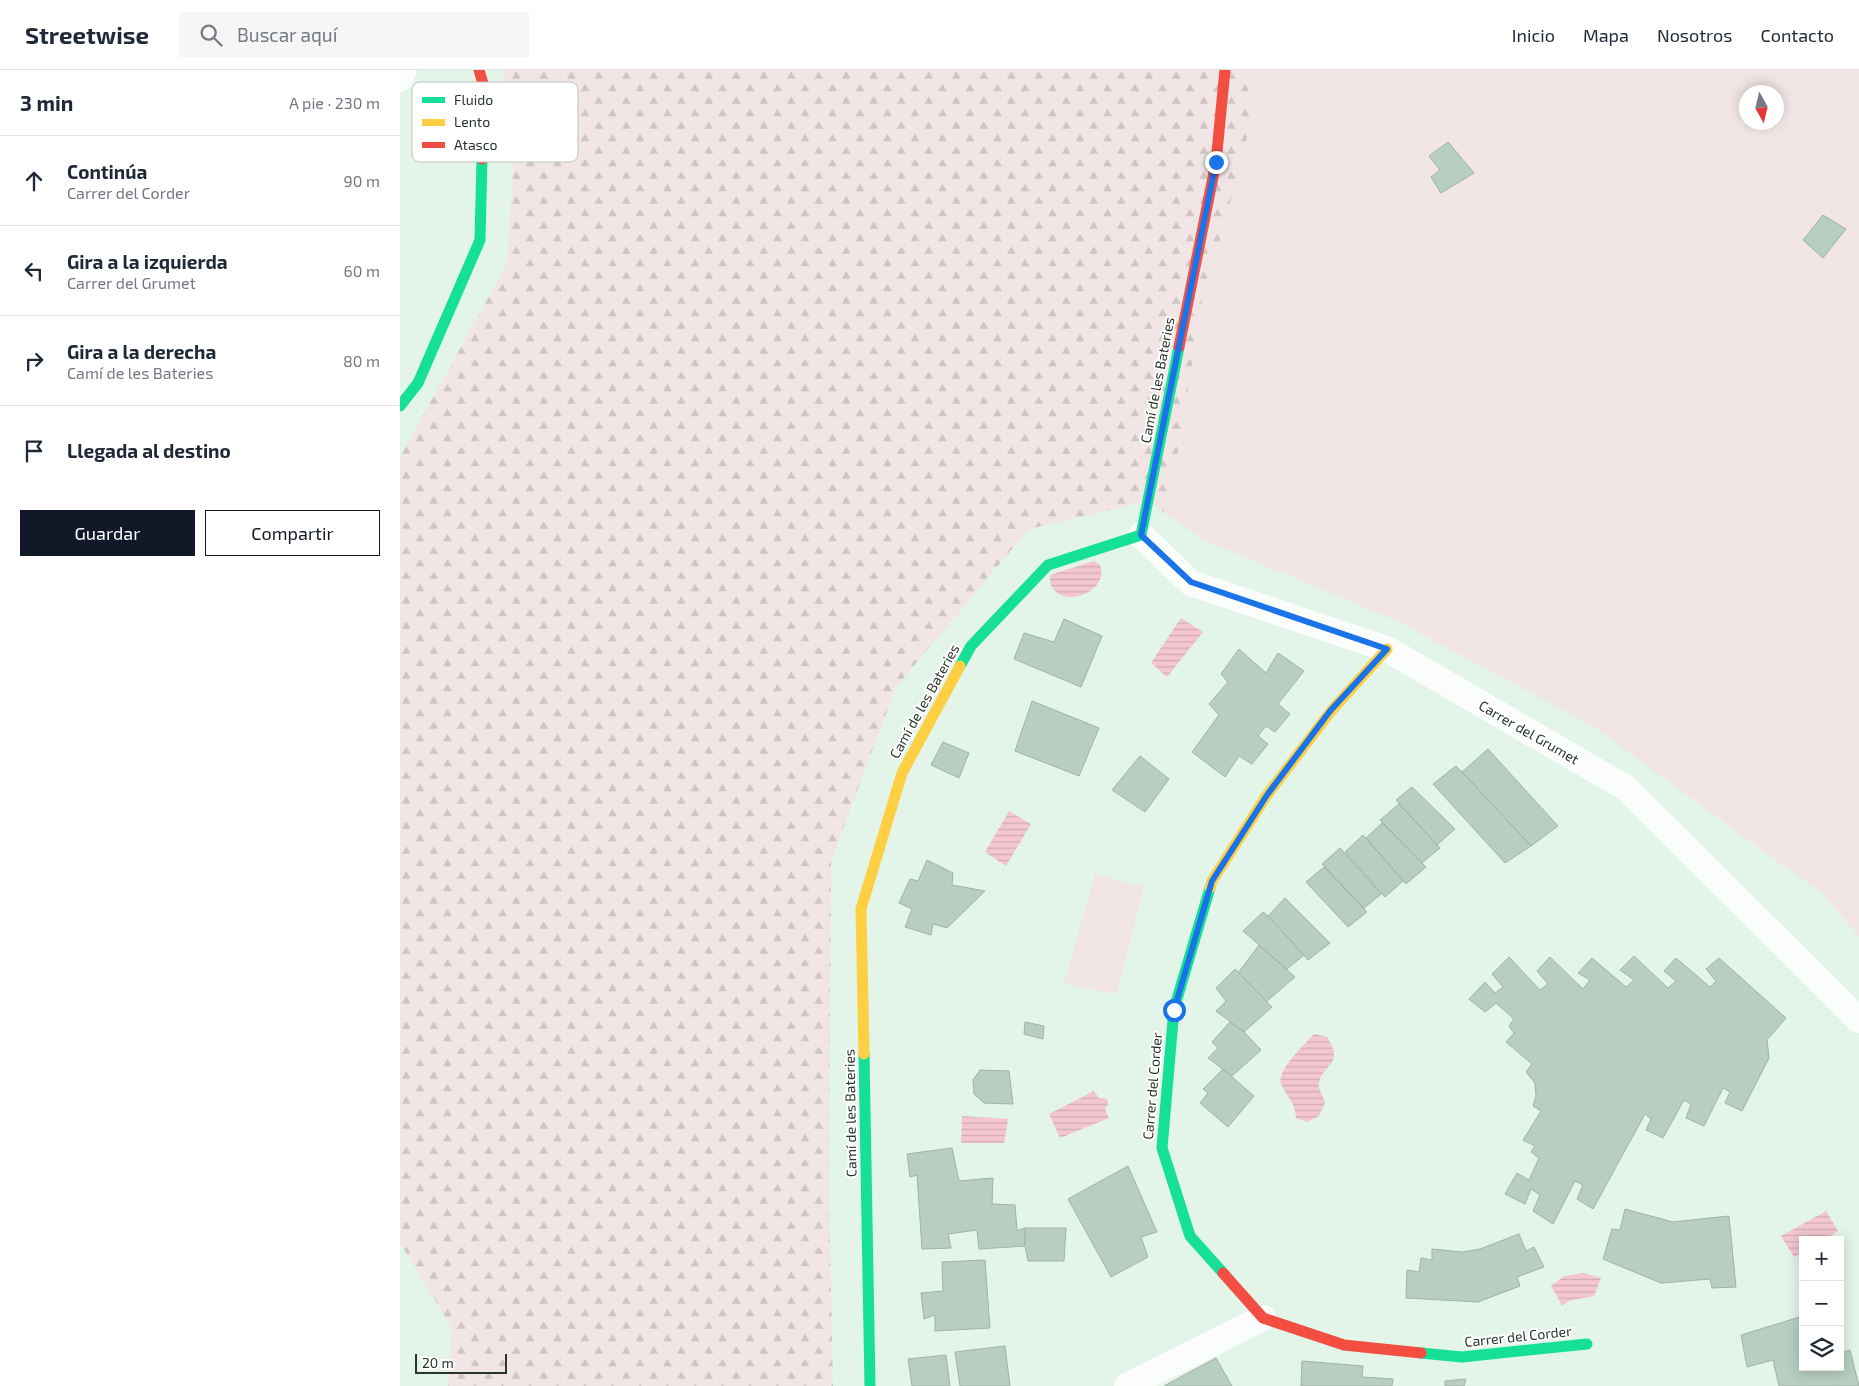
<!DOCTYPE html>
<html lang="es">
<meta charset="utf-8">
<style>
:root{--surface:#fff;--page:#f6f6f7;--text:#1f2937;--muted:#747a83;--line:#e0e1e3;--accent:#111827}
body{margin:0;font-family:"Exo 2",sans-serif;background:var(--page);color:var(--text)}
.controls{position:absolute;right:15px;bottom:15px;display:grid;overflow:hidden;border-radius:0px;box-shadow:0 2px 12px #0003}
.controls button{width:45px;height:45px;display:grid;place-items:center;padding:0;border:0;border-bottom:1px solid var(--line);background:var(--surface);color:var(--text);font:25px sans-serif}
.compass{position:absolute;left:1339px;top:15px;width:45px;height:45px;border-radius:50%;background:var(--surface);box-shadow:0 2px 12px #0003;rotate:172deg}
.scale{position:absolute;left:15px;bottom:12px;width:92px;box-sizing:border-box;padding-left:5px;border:2px solid #28352d;border-top:0;font-size:14px;line-height:18px;white-space:nowrap;color:#28352d;-webkit-text-stroke:4px #fff;paint-order:stroke}
.stop{position:absolute;width:15px;height:15px;margin:-11px;border:4px solid #1a73e8;border-radius:50%;background:#fff}
.stop.end{background:#1a73e8;border-color:#fff;box-shadow:0 1px 5px #0008}
.list{margin:0;padding:0;list-style:none}
h2{display:flex;justify-content:space-between;align-items:center;height:65px;margin:0;padding:0 20px;font-size:21px}
h2 small{font-size:16px;font-weight:400;color:var(--muted)}
.list li{display:grid;grid-template-columns:32px 1fr auto;gap:15px;align-items:center;box-sizing:border-box;height:90px;padding:0 20px;border-top:1px solid var(--line)}
.list b{display:block;font-size:19px;white-space:nowrap}
.list p{margin:0;font-size:16px;white-space:nowrap;color:var(--muted)}
.list em{font-size:16px;font-style:normal;color:var(--muted)}
.actions{display:flex;gap:10px;padding:15px 20px}
.actions a{flex:1;padding:11px 0;border:1px solid var(--accent);border-radius:0px;text-align:center;font-size:18px;color:var(--accent)}
.actions .main{background:var(--accent);color:#fff}
.icon{flex:none;width:28px;height:28px;fill:none;stroke:currentColor;stroke-width:2;stroke-linecap:round;stroke-linejoin:round}
.map{position:relative;flex:none;width:1459px;height:1316px;overflow:hidden}
header{display:flex;align-items:center;gap:30px;box-sizing:border-box;height:70px;padding:0 25px;background:var(--surface);border-bottom:1px solid var(--line)}
header strong{font-size:24px}
nav{display:flex;gap:28px;margin-inline-start:auto;font-size:18px}
.search{width:350px;height:45px;background:var(--page);display:flex;align-items:center;gap:12px;box-sizing:border-box;padding:0 18px;border-radius:0px;color:var(--muted);font-size:19px}
main{display:flex}
aside{flex:1;background:var(--surface)}
.map>svg:first-child{display:block}
.green{fill:#f1e5e5;fill-rule:evenodd}
.forest{fill:url(#forest-firs)}
.water{fill:url(#water-rules)}
.building{fill:#b6cfc0;stroke:#a3b1a8}
.lines{fill:none;stroke-linecap:round;stroke-linejoin:round}
.street{stroke:#fbfdfc;stroke-width:26}
.fast{stroke:#16e098;stroke-width:11}
.slow{stroke:#ffcf43;stroke-width:11}
.jam{stroke:#f24e42;stroke-width:11}
.route{stroke:#1a73e8;stroke-width:6}
.labels{text-anchor:middle;dominant-baseline:central;stroke-width:4;stroke-linejoin:round;paint-order:stroke}
.street-label{font-size:14px;fill:#28352d;stroke:#fff}
.key{fill:#fff;stroke:#bec2c0;stroke-width:1}
.key-label{font-size:14px;fill:#28352d}
</style>
<header>
<strong>Streetwise</strong>
<div class="search"><svg class="icon" aria-label="search" viewBox="0 0 24 24"><circle cx="10" cy="10" r="6"/><path d="M15 15l6 6"/></svg>Buscar aquí</div>
<nav><a>Inicio</a><a>Mapa</a><a>Nosotros</a><a>Contacto</a></nav>
</header>
<main>
<aside>
<h2>3 min<small>A pie · 230 m</small></h2>
<ul class="list">
<li><svg class="icon" aria-label="ahead" viewBox="0 0 24 24"><path d="M12 20V5M6 11l6-6 6 6"/></svg><div><b>Continúa</b><p>Carrer del Corder</p></div><em>90 m</em></li>
<li><svg class="icon" aria-label="left" viewBox="0 0 24 24"><path d="M17 20v-9H6M10 6l-5 5 5 5"/></svg><div><b>Gira a la izquierda</b><p>Carrer del Grumet</p></div><em>60 m</em></li>
<li><svg class="icon" aria-label="right" viewBox="0 0 24 24"><path d="M7 20v-9h11M14 6l5 5-5 5"/></svg><div><b>Gira a la derecha</b><p>Camí de les Bateries</p></div><em>80 m</em></li>
<li><svg class="icon" aria-label="arrive" viewBox="0 0 24 24"><path d="M6 21V4h12l-3 4 3 4H6"/></svg><div><b>Llegada al destino</b></div></li>
</ul>
<div class="actions"><a class="main">Guardar</a><a>Compartir</a></div>
</aside>
<div class="map">
<svg width="1459" height="1316" viewBox="0 0 1459 1316">
<defs>
<pattern id="forest-firs" width="22" height="20" patternUnits="userSpaceOnUse" patternTransform="scale(1.25)"><rect width="22" height="20" fill="#f1e5e5"/><path d="M5 1l3.5 6h-7zM16 11l3.5 6h-7z" fill="#cfc5c5"/></pattern>
<pattern id="water-rules" width="6" height="5" patternUnits="userSpaceOnUse" patternTransform="scale(1.25)"><rect width="6" height="5" fill="#f4c6cf"/><path d="M0 2.5h6" fill="none" stroke="#d1abb2"/></pattern>
</defs>
<rect width="100%" height="100%" fill="#e3f4e9"/>
<g class="green">
<path d="M848,0H1459V867L1425,826L1191,655L997,551L804,470L765,443L777,388L805,213L822,163L850,57ZM1346,22H1376V52H1346Z"/>
<polygon points="695,804 744,817 717,924 664,914"/>
</g>
<polygon class="forest" points="103,0 848,0 850,57 822,163 805,213 777,388 765,443 748,431 629,459 496,617 431,791 429,1121 433,1316 48,1316 52,1258 0,1173 0,387 107,194 115,72"/>
<g class="water">
<path d="M694,491L700,495C701,498 702,504 701,507C696,525 663,536 652,517C650,515 650,509 650,505Z"/>
<polygon points="781,548 803,562 767,607 751,593"/>
<polygon points="609,741 631,754 606,796 585,782"/>
<path d="M914,964L927,967C947,997 918,994 919,1018C920,1022 924,1028 925,1033L919,1046L907,1052L896,1048C895,1033 889,1029 882,1016C874,1001 904,976 914,964Z"/>
<polygon points="694,1021 699,1028 707,1029 708,1034 705,1039 709,1048 660,1068 649,1044"/>
<polygon points="562,1046 608,1049 604,1073 561,1073"/>
<polygon points="1426,1141 1438,1161 1424,1170 1403,1170 1403,1182 1394,1187 1381,1166"/>
<polygon points="1184,1203 1201,1208 1194,1226 1172,1230 1162,1235 1151,1216 1164,1206"/>
</g>
<g class="building">
<polygon points="1048,72 1074,103 1041,123 1031,107 1040,100 1029,86"/>
<polygon points="1423,145 1446,159 1423,188 1403,170"/>
<polygon points="664,549 702,566 681,617 614,589 624,563 654,572"/>
<polygon points="839,579 866,603 878,583 904,601 878,634 890,644 875,662 866,656 858,666 868,674 852,694 839,686 825,707 792,682 819,645 809,634 828,612 821,604"/>
<polygon points="632,631 699,658 679,706 615,681"/>
<polygon points="543,672 569,683 559,708 531,695"/>
<polygon points="1088,679 1158,756 1131,776 1062,702"/>
<polygon points="740,686 769,709 745,742 712,720"/>
<polygon points="1056,696 1062,702 1131,776 1105,793 1033,714"/>
<polygon points="1012,717 1055,759 1037,775 996,730"/>
<polygon points="999,734 1040,778 1022,793 980,750"/>
<polygon points="982,753 1026,797 1006,814 966,768"/>
<polygon points="963,765 1003,811 985,827 945,782"/>
<polygon points="940,778 981,824 964,838 922,794"/>
<polygon points="527,790 553,803 552,815 585,821 547,858 533,854 531,865 505,857 512,839 499,833 510,809 518,811"/>
<polygon points="924,797 967,842 948,857 906,812"/>
<polygon points="885,828 930,873 908,890 868,846"/>
<polygon points="863,842 868,846 904,885 887,899 843,861"/>
<polygon points="859,875 895,907 866,932 838,903"/>
<polygon points="1234,886 1268,918 1276,911 1264,901 1276,888 1310,917 1316,911 1306,899 1319,888 1386,948 1367,970 1369,988 1342,1041 1325,1033 1330,1022 1323,1018 1304,1056 1286,1048 1291,1034 1284,1030 1263,1068 1246,1060 1251,1049 1245,1044 1193,1139 1177,1129 1183,1115 1175,1111 1153,1154 1133,1141 1140,1125 1131,1119 1125,1134 1105,1124 1117,1103 1129,1110 1139,1088 1131,1082 1135,1076 1123,1070 1141,1041 1133,1036 1136,1026 1135,1013 1126,1002 1132,994 1106,972 1114,963 1109,956 1114,949 1096,933 1085,942 1069,929 1085,912 1095,923 1103,917 1092,904 1109,887 1140,920 1148,914 1137,901 1150,887 1183,919 1190,910 1178,903 1192,888 1226,917 1234,910 1220,900"/>
<polygon points="835,899 872,937 844,962 816,941 826,931 816,918"/>
<polygon points="625,952 644,956 643,969 624,964"/>
<polygon points="830,952 844,962 861,980 832,1006 808,988 818,978 812,972"/>
<polygon points="823,999 854,1026 828,1057 800,1033 808,1023 803,1019"/>
<polygon points="580,1000 609,1001 613,1034 584,1033 574,1024 573,1010"/>
<polygon points="552,1078 559,1111 593,1108 592,1134 615,1135 617,1161 625,1158 625,1176 579,1179 577,1160 548,1164 551,1178 522,1179 517,1105 510,1107 507,1084"/>
<polygon points="728,1096 757,1162 741,1167 748,1187 711,1207 668,1129"/>
<polygon points="1225,1139 1273,1152 1329,1146 1336,1217 1312,1218 1310,1209 1261,1213 1203,1189 1212,1159 1220,1160"/>
<polygon points="625,1158 666,1158 664,1191 628,1191 625,1176"/>
<polygon points="1119,1164 1126,1181 1134,1177 1144,1197 1117,1207 1120,1216 1078,1232 1006,1228 1007,1200 1019,1202 1021,1188 1032,1190 1032,1179 1063,1182 1080,1179"/>
<polygon points="585,1190 590,1258 535,1261 535,1245 524,1249 521,1223 543,1221 542,1192"/>
<polygon points="1403,1246 1403,1297 1440,1297 1440,1283 1450,1280 1459,1316 1379,1316 1373,1290 1347,1297 1341,1265"/>
<polygon points="605,1276 610,1316 560,1316 555,1282"/>
<polygon points="546,1285 550,1316 512,1316 508,1289"/>
<polygon points="816,1288 832,1316 764,1316"/>
<polygon points="902,1291 963,1296 962,1307 993,1309 992,1316 901,1316"/>
<polygon points="1066,1309 1064,1316 1045,1316 1045,1311"/>
</g>
<g class="lines">
<g class="street">
<polyline points="0,9 4,0"/>
<polyline points="741,465 791,513 987,579 1226,718 1459,950"/>
<polyline points="727,1316 863,1248"/>
</g>
<g class="fast">
<polyline points="0,336 18,313 80,170 82,89"/>
<polyline points="560,596 571,576 648,495 741,465 779,277"/>
<polyline points="810,818 774,939 762,1078 790,1166 823,1203"/>
<polyline points="464,984 470,1316"/>
<polyline points="1021,1283 1062,1287 1187,1274"/>
</g>
<g class="slow">
<polyline points="810,818 812,811 867,725 931,641 987,579"/>
<polyline points="464,984 461,839 502,703 560,596"/>
</g>
<g class="jam">
<polyline points="79,0 84,17 82,89"/>
<polyline points="779,277 816,92 825,0"/>
<polyline points="823,1203 863,1248 944,1275 1021,1283"/>
</g>
</g>
<g class="lines">
<polyline class="route" points="774,940 812,811 867,725 930,641 987,579 791,512 741,465 816,92"/>
</g>
<g class="labels">
<g class="street-label">
<text transform="translate(757 310) rotate(-79)">Camí de les Bateries</text>
<text transform="translate(524 631) rotate(-61)">Camí de les Bateries</text>
<text transform="translate(1129 662) rotate(30)">Carrer del Grumet</text>
<text transform="translate(752 1016) rotate(-85)">Carrer del Corder</text>
<text transform="translate(450 1043) rotate(-91)">Camí de les Bateries</text>
<text transform="translate(1118 1266) rotate(-6)">Carrer del Corder</text>
</g>
</g>
<rect x="12" y="12" width="166" height="80" rx="8" class="key"/>
<rect x="22" y="27" width="23" height="6" fill="#16e098"/>
<rect x="22" y="49" width="23" height="7" fill="#ffcf43"/>
<rect x="22" y="72" width="23" height="6" fill="#f24e42"/>
<g class="key-label">
<text x="54" y="35">Fluido</text>
<text x="54" y="57">Lento</text>
<text x="54" y="80">Atasco</text>
</g>
</svg>
<div class="controls">
<button>+</button>
<button>−</button>
<button><svg class="icon" aria-label="layers" viewBox="0 0 24 24"><path d="M12 4l9 5-9 5-9-5zM3 14l9 5 9-5"/></svg></button>
</div>
<svg class="compass" viewBox="-18 -18 36 36"><path d="M0-13l5 13h-10z" fill="#e53935"/><path d="M0 13l5-13h-10z" fill="#747a83"/></svg>
<div class="scale">20 m</div>
<div class="stop" style="left:774px;top:940px"></div>
<div class="stop end" style="left:816px;top:92px"></div>
</div>
</main>
